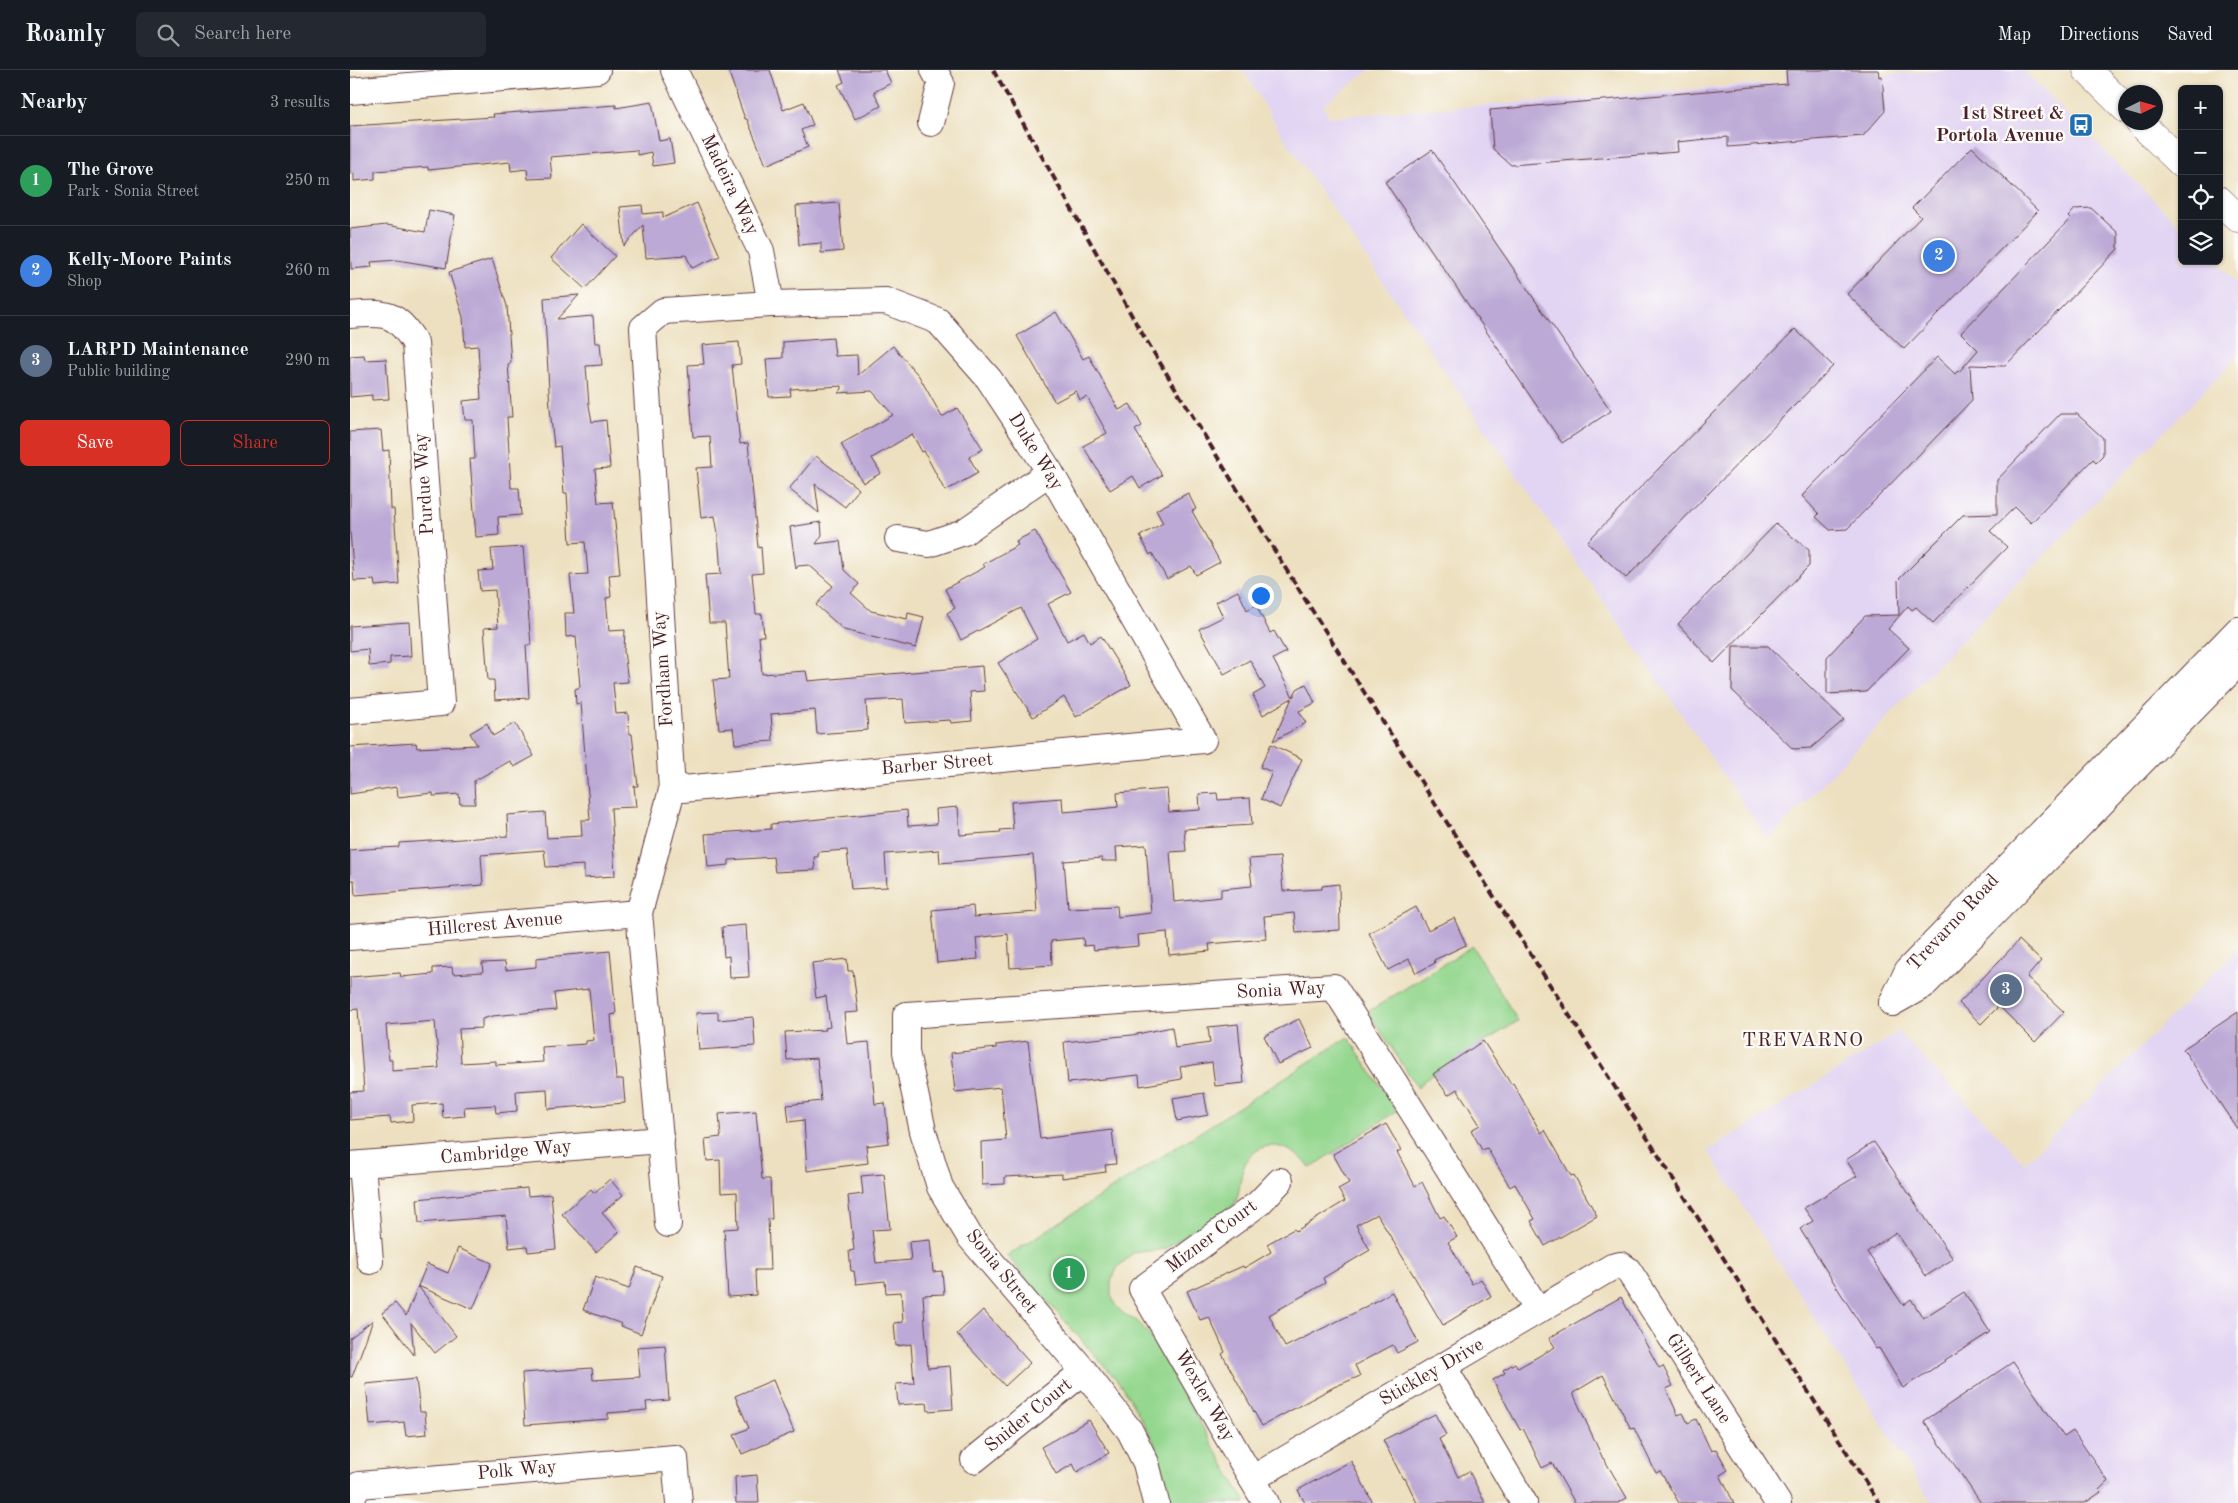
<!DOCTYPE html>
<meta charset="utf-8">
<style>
:root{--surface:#171b24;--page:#242831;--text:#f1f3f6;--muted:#9ea1a6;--line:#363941;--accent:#d93025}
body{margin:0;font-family:"Old Standard TT",serif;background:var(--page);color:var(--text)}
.controls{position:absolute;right:15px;top:15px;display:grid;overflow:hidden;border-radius:8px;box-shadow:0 1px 4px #0004}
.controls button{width:45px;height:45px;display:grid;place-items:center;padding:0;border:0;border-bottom:1px solid var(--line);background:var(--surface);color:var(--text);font:25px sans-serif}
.compass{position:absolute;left:1768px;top:15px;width:45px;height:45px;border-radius:50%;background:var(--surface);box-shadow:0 1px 4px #0004;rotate:85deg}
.you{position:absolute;left:910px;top:525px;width:18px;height:18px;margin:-12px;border:4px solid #fff;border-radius:50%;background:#1a73e8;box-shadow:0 0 0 8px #1a73e833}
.badge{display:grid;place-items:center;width:32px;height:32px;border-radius:50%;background:var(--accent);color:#fff;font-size:16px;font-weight:700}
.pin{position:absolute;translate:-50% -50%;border:2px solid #fff;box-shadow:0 1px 5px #0006}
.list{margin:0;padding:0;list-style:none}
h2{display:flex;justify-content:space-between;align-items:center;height:65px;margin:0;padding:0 20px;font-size:21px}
h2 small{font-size:16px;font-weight:400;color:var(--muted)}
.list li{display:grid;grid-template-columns:32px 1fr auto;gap:15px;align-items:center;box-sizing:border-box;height:90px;padding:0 20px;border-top:1px solid var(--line)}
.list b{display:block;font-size:19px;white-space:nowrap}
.list p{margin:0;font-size:16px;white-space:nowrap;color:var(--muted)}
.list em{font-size:16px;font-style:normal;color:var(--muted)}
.actions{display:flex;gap:10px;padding:15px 20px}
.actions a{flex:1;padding:11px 0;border:1px solid var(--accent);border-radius:8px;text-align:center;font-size:18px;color:var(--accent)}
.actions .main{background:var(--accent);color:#fff}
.icon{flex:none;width:28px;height:28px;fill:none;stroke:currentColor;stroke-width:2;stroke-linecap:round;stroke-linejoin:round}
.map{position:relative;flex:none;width:1888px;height:1433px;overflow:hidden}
header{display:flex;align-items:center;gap:30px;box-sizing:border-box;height:70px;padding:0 25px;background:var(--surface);border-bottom:1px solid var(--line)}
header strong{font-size:24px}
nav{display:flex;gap:28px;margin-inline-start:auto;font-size:18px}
.search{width:350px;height:45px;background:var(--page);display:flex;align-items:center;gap:12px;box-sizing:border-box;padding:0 18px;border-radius:8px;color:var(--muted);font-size:19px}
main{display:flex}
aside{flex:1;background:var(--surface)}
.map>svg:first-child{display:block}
.built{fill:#e2d4f3}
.green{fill:#94d78f;stroke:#6f7b5d}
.building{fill:#bca9d5;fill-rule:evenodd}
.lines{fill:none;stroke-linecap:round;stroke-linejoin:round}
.minor-casing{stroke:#623c41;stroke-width:28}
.major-casing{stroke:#623c41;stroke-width:29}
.minor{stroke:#fff;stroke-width:26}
.major{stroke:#fff;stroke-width:28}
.rail{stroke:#4a1f2b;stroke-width:4;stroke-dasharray:8 4;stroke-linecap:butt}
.labels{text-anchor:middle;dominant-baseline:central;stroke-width:4.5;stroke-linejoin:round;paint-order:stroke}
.poi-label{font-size:19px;font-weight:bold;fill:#4a1f2b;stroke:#fdfcf7;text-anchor:end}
.street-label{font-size:19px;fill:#4a1f2b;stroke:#fdfcf7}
.neighbourhood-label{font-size:20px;letter-spacing:1px;fill:#4a1f2b;stroke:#fdfcf7}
</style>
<header>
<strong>Roamly</strong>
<div class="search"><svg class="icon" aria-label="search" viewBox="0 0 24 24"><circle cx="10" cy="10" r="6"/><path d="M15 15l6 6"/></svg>Search here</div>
<nav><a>Map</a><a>Directions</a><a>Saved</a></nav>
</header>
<main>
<aside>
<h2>Nearby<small>3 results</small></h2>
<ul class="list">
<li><span class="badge" style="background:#2e9e5b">1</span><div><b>The Grove</b><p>Park · Sonia Street</p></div><em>250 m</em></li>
<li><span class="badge" style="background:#3f7fe0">2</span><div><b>Kelly-Moore Paints</b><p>Shop</p></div><em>260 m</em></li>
<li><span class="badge" style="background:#5c6f8a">3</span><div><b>LARPD Maintenance</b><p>Public building</p></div><em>290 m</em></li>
</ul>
<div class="actions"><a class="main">Save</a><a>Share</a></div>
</aside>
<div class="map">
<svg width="1888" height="1433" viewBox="0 0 1888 1433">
<rect width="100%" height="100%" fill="#fdfcf7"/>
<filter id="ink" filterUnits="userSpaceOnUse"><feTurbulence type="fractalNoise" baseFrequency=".02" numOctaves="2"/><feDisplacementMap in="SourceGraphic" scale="10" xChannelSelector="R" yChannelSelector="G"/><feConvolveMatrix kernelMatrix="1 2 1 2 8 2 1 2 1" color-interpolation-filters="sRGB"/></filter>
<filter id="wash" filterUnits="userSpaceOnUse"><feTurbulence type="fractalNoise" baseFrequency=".0096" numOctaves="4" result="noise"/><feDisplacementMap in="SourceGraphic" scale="20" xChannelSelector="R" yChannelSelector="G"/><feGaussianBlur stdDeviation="1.12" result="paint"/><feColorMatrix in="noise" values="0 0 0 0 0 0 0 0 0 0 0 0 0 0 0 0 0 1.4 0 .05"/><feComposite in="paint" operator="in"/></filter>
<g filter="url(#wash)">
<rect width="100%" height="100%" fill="#ede0c0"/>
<g class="built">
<polygon points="893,0 1020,0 973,35 979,47 1595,0 1673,0 1832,158 1832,191 1865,191 1888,215 1888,286 1418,770 936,71"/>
<polygon points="1888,879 1888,1433 1582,1433 1358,1081 1548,962 1675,1093"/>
</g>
<g class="green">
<polygon points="1122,876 1168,951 1075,1009 1068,1018 1018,942"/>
<path d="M998,967L1047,1041L960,1098C945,1077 913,1064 896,1092C888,1106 892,1123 883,1136L814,1179L783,1183L768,1197L761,1211V1224L765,1235L774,1244L787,1251L798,1262L896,1433H821L807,1377L773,1317L657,1186Z"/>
</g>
<g id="blocks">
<g class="building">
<polygon points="378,0 420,0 433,40 454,32 463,55 451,60 458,77 416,95 397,49 395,49"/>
<polygon points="489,0 535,0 541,13 524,22 531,36 505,49 488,15 494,12"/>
<polygon points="1436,0 1528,0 1529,7 1532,6 1535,41 1513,66 1378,77 1378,67 1327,72 1328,82 1161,95 1143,79 1140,40 1437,14"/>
<polygon points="302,32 309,71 320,69 324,93 303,96 301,82 287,85 287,80 200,87 202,108 178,109 177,99 161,101 160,92 78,100 78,97 25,101 25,109 4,111 4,103 0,104 0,56 144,47 143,44 266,35 266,38"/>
<polygon points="1622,77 1688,141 1554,279 1497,224 1571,147 1562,138"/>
<polygon points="1082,80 1261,341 1212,373 1035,112"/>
<polygon points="347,133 370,186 342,198 336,185 296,188 293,155 274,176 270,137 292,135 293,144 313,142 313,148"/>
<polygon points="489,133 493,181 471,183 471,173 449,175 446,136"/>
<polygon points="1741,138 1768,163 1768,179 1655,296 1620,295 1622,330 1497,459 1480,460 1466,447 1469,444 1452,426 1587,287 1605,304 1608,301 1609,302 1628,280 1611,263 1720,149 1718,147 1725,139"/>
<polygon points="79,140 105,145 96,198 47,190 21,192 22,197 1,199 0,159 37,155 75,162"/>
<polygon points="231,154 265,186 235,219 201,188"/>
<polygon points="142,189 157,236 161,293 158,294 162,347 157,347 161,418 169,418 171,445 148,447 149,465 126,467 120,389 125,389 123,350 115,350 113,331 131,329 128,276 115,277 113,247 99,202"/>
<polygon points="229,225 207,249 243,246 245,273 250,273 252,295 236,296 239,335 242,352 256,350 260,398 245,399 248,433 263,432 270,504 259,505 261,527 256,528 259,561 275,560 274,581 278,612 263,613 266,644 278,643 279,664 282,664 288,716 284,716 286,737 261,738 265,806 234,808 234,795 196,797 194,780 131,785 133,815 5,825 4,810 0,810 0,780 49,777 49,773 158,766 157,745 195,742 197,768 232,766 231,750 240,750 231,633 226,634 225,619 230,617 226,566 216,567 215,543 224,543 220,505 238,504 235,472 220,473 217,423 214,423 210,376 204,377 200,339 194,228"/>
<polygon points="706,242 733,289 739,286 769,340 780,334 792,356 785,360 812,405 790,418 783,406 760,420 733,376 757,363 737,327 730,330 726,321 705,332 667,266"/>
<polygon points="1445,259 1483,296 1276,508 1237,472"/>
<polygon points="483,268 485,286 507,285 508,305 543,276 569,306 592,347 607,338 633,379 619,387 628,403 595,421 574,381 572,382 562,364 522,388 531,403 513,413 491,374 543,345 522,321 488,323 492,319 492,316 440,319 441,326 419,327 416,289 433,288 433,272"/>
<polygon points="389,272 391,294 382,295 390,374 398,373 408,478 411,477 413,503 402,504 406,544 412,544 414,566 409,566 412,604 456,601 458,611 632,596 634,621 620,622 622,651 601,653 600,650 555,653 553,629 516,631 518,660 467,664 465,640 421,644 423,671 385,674 383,658 369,659 363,610 379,609 375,553 359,553 355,505 371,504 368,464 365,446 351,448 346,398 362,397 360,366 343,367 338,295 354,294 352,275"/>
<polygon points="14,285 15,290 36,289 39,329 22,330 22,325 0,327 0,286"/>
<polygon points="1710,344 1727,344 1753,368 1753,385 1746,392 1743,389 1681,453 1665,437 1640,461 1657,477 1583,553 1566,537 1562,540 1558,536 1538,559 1559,578 1516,622 1477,624 1477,587 1515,546 1549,545 1548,510 1613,445 1647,444 1647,410"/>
<polygon points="31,360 33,381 39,380 41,439 44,439 49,514 25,516 24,510 4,511 0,461 0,362"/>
<polygon points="466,386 509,419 495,437 465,414 469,443 439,419"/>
<polygon points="838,423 846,439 842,441 870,492 846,505 841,496 817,509 802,483 800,485 790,466 813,453 806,440"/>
<polygon points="471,452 472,465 466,474 490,471 494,500 509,514 501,523 521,541 557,549 558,543 574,547 566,578 494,560 466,535 483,516 459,495 448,496 446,499 440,457"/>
<polygon points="1426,454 1459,480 1459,496 1364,593 1328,554"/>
<polygon points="685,461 721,522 698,534 717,571 734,562 740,573 751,566 781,615 726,647 714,627 683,647 648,593 687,569 671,538 611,570 597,543 605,538 595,519 635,497 633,494 668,475 666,471"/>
<polygon points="173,477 181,575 176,575 179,628 145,630 144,610 138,610 134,558 148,557 145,520 130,521 128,501 143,500 141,479"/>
<polygon points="888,521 897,540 906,535 920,563 924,561 936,582 923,589 943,627 947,619 956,614 965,633 949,641 956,653 923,671 942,628 913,645 903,625 915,618 900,590 874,604 849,559 873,547 866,532"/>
<polygon points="59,552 61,586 40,587 40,594 19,596 18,579 0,581 0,556"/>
<polygon points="1383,576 1418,576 1494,650 1461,678 1443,679 1382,620"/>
<polygon points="137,653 143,666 165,653 184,686 164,697 160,691 124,711 125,734 110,734 109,724 83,726 83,723 48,727 47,717 0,724 0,677 66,673 67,678 127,675 120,663"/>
<polygon points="921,674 952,689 930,738 911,729 922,702 910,697"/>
<path d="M817,719L819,742L850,740L849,724L867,723L868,730L900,728L902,755L834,759L836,781L820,782L824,832L871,827V819L902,816L899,789L930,787L933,821L972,819V816L989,814L990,860L946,863L944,843L914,846L916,869L859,874L860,881L819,885L817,862L788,865L789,876L744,880L743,875L734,876L733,868L701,871L702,895L660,898L658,864L626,868L628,889L587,893L582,840L623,836L624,847L687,842L683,785L590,793L589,780L535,784L537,817L501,819L497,780L468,782V787H464L465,800L425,802L423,787L379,790V795L358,797L355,764L421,759V754L557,740L558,756L587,754L586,739L608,737L610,765L651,762L650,760L663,759L661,732L712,728L713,742L749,739L768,737L767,723ZM796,775L801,843L768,847L767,836L718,838L714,791L752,788V791H767L766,777Z"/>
<polygon points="1066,837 1078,860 1104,848 1116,875 1084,890 1085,893 1066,903 1059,889 1038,900 1019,863"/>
<polygon points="396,855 399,907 380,908 379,886 374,887 372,857"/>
<polygon points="1669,870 1691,891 1677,907 1714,942 1685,972 1649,936 1631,954 1609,933"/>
<path d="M260,881L266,944L261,945L266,1009H273L275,1033L198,1039L197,1019L166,1021L167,1041L146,1043L145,1035L114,1037L115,1046L93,1048L92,1033L62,1035L63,1051L41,1053L40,1047L0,1050V1022L14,1021L8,939L0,940V907L50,903L51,907L83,904V898L102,897L103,904L133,902L132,893L155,892L156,900L186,897V888ZM239,919L244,970L236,971V974L192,977L193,992L146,995V991L111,993L109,959L132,958V949L142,946L206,940L204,923ZM85,951L89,998L42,1001V990H39L36,955Z"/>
<polygon points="497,889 498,901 503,901 508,942 494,943 497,974 519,972 525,1034 535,1033 539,1073 516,1076 518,1093 457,1101 454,1050 439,1052 437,1035 471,1031 467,988 437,990 435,962 476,960 475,958 480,957 476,926 466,928 462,893"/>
<polygon points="368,942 368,950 403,947 405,976 349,980 346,943"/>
<polygon points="1888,942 1888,1060 1833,979"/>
<polygon points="949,949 963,978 928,994 914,966"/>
<polygon points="888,954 894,1013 865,1016 862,992 830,997 832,1009 790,1016 789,1005 718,1013 714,972 782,965 822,957 825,978 860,973 858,957"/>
<polygon points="678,971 690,1069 762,1060 766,1094 755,1095 756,1102 712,1108 712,1104 655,1107 655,1114 632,1115 631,1072 656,1070 651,1017 605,1022 601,983 646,978 646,975"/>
<polygon points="1133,971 1161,1014 1163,1013 1191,1063 1195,1060 1221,1106 1224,1105 1247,1146 1195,1176 1181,1151 1185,1149 1165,1114 1160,1117 1137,1078 1132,1080 1121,1060 1130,1055 1107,1019 1098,1025 1083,1004"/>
<polygon points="854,1023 858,1045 827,1051 823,1028"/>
<polygon points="406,1041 412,1109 420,1109 422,1149 418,1149 420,1200 405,1200 406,1225 378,1227 374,1159 388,1158 387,1122 371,1123 370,1090 357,1091 355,1069 371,1067 369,1044"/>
<polygon points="1036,1054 1051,1080 1047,1082 1065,1116 1072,1112 1090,1148 1094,1146 1107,1167 1098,1172 1122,1214 1131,1209 1141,1226 1093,1255 1027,1144 1006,1155 1020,1180 973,1208 975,1213 919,1245 935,1277 1004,1243 1042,1222 1068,1272 1047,1283 1043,1275 1005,1295 1010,1306 984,1317 912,1356 872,1284 875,1282 859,1247 850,1250 837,1221 893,1196 894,1198 921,1182 917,1174 944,1159 946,1161 995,1131 988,1119 999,1113 983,1084"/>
<polygon points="1524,1072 1603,1189 1576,1206 1546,1162 1517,1182 1553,1235 1561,1229 1573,1248 1614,1222 1640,1262 1553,1318 1529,1278 1526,1279 1450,1159 1463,1151 1454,1138 1507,1106 1496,1090"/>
<polygon points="534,1104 540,1159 522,1160 526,1193 561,1190 559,1172 580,1170 583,1202 592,1201 594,1224 573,1225 578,1298 600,1296 603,1339 578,1341 577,1333 548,1335 546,1314 564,1313 561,1274 546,1276 544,1253 553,1252 551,1222 536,1223 535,1211 506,1214 504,1201 501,1201 499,1181 504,1180 498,1126 513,1124 511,1106"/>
<polygon points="260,1109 273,1125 252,1143 269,1162 246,1182 212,1144 241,1119 244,1123"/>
<polygon points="177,1118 178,1126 201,1124 206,1179 178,1182 177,1176 159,1178 156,1146 69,1153 67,1129"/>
<polygon points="108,1178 142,1193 123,1239 68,1216 77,1194 98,1203"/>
<polygon points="287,1197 312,1206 291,1264 271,1256 272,1254 233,1240 245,1207 279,1219"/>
<polygon points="68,1216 106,1266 85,1283 61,1253 64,1285 32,1243 45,1233 56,1246"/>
<polygon points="1271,1227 1309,1298 1313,1296 1323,1316 1316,1319 1328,1345 1333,1343 1338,1353 1346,1349 1361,1381 1366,1379 1378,1400 1370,1405 1384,1433 1329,1433 1310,1401 1306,1403 1284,1358 1281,1359 1253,1305 1223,1323 1253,1389 1254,1389 1277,1428 1268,1433 1225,1433 1202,1393 1192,1398 1173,1358 1170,1360 1143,1310 1155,1303 1153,1300 1165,1293 1168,1298 1205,1277 1199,1268"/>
<polygon points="633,1240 680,1293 655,1316 607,1264"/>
<polygon points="23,1250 2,1307 0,1307 0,1268"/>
<polygon points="315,1275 319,1330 296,1332 297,1340 258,1343 258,1349 175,1355 172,1303 242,1298 243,1310 290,1307 287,1277"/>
<polygon points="1663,1292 1714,1367 1723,1361 1758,1411 1749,1420 1751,1422 1735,1433 1631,1433 1574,1351"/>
<polygon points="66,1309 70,1342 75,1342 77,1364 56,1366 54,1352 20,1355 16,1314"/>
<polygon points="423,1310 444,1362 392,1384 384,1365 399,1358 385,1326"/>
<polygon points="1085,1344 1096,1365 1089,1369 1108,1407 1119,1401 1135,1433 1067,1433 1055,1408 1053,1409 1033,1370"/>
<polygon points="739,1350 759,1383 727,1402 723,1394 706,1404 691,1377"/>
<polygon points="1001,1391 1023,1433 955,1433 948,1420"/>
<polygon points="407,1405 409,1433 386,1433 385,1407"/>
</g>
</g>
</g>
<g filter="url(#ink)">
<use href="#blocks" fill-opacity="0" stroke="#623c41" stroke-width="1"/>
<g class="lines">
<defs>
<g id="minor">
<polyline points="324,0 411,181 421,234"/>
<polyline points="0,21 247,0"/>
<polyline points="581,53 591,13 584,0"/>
<path d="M0,245C35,242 46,242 65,273L91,633L0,641"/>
<polyline points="548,469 579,474 614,462 700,402"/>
<polyline points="0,867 289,843"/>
<polyline points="1542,933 1558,900 1888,560"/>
<polyline points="1542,933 1574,915 1888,593"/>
<polyline points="12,1094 20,1191"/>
<polyline points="0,1095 311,1070"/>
<polyline points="318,1154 289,843 322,720 293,258 313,241 421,234 536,231 588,251 639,309 700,402 853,670 322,720"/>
<polyline points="1093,1296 1174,1433"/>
<polyline points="624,1390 734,1301"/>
<polyline points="902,1409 1262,1197 1271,1195 1278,1200 1428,1433"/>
<polyline points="0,1432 9,1415 325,1388 329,1433"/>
<polyline points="806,1433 796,1393 780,1361 734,1301 620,1167 590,1117 573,1061 556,982 556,945 984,917 1188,1240"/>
<polyline points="916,1433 792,1219 909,1133 930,1111"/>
</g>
<g id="major">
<polyline points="1737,0 1776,39"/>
<polyline points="1789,52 1832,94"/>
<polyline points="1869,130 1888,148"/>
</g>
</defs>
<use href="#minor" class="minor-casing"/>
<use href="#major" class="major-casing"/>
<use href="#minor" class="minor"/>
<use href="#major" class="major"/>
<polyline class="rail" points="643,0 790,260 934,496 1529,1433"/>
</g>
</g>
<defs>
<symbol id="bus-square" viewBox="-11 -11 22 22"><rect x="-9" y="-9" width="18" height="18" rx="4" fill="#1f6fb2" stroke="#fdfcf7"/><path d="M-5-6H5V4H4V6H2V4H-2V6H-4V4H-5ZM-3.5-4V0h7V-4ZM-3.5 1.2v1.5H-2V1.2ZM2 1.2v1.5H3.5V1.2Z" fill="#fff"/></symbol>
</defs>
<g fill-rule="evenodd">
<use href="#bus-square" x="1717" y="41" width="28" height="28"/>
</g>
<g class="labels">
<g class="poi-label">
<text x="1714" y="44">1st Street &amp;<tspan x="1714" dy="22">Portola Avenue</tspan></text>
</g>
<g class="street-label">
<text transform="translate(379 115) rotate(64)">Madeira Way</text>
<text transform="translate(685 382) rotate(58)">Duke Way</text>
<text transform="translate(75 414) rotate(-94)">Purdue Way</text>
<text transform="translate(314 599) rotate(-94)">Fordham Way</text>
<text transform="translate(587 695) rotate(-5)">Barber Street</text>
<text transform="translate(1604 853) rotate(-47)">Trevarno Road</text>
<text transform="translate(145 855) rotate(-5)">Hillcrest Avenue</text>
<text transform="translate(931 921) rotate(-3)">Sonia Way</text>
<text transform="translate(156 1083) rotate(-5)">Cambridge Way</text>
<text transform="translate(862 1167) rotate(-37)">Mizner Court</text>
<text transform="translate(651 1202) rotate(51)">Sonia Street</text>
<text transform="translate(1082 1303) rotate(-30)">Stickley Drive</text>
<text transform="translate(1348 1309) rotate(57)">Gilbert Lane</text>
<text transform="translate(854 1326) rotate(60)">Wexler Way</text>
<text transform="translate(679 1346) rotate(-39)">Snider Court</text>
<text transform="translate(167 1401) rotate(-5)">Polk Way</text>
</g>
<g class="neighbourhood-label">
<text x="1453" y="971">TREVARNO</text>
</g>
</g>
</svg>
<div class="controls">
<button>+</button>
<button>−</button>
<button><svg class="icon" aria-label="locate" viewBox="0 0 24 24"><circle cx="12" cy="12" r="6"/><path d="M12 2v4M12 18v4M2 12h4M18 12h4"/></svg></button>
<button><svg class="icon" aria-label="layers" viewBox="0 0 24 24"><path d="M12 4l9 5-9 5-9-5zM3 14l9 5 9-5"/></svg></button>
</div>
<svg class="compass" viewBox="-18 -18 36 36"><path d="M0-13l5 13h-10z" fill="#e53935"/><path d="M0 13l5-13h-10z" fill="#9ea1a6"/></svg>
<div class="you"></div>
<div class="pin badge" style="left:719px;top:1204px;background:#2e9e5b">1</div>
<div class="pin badge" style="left:1589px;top:186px;background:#3f7fe0">2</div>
<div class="pin badge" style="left:1656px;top:920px;background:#5c6f8a">3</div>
</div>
</main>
